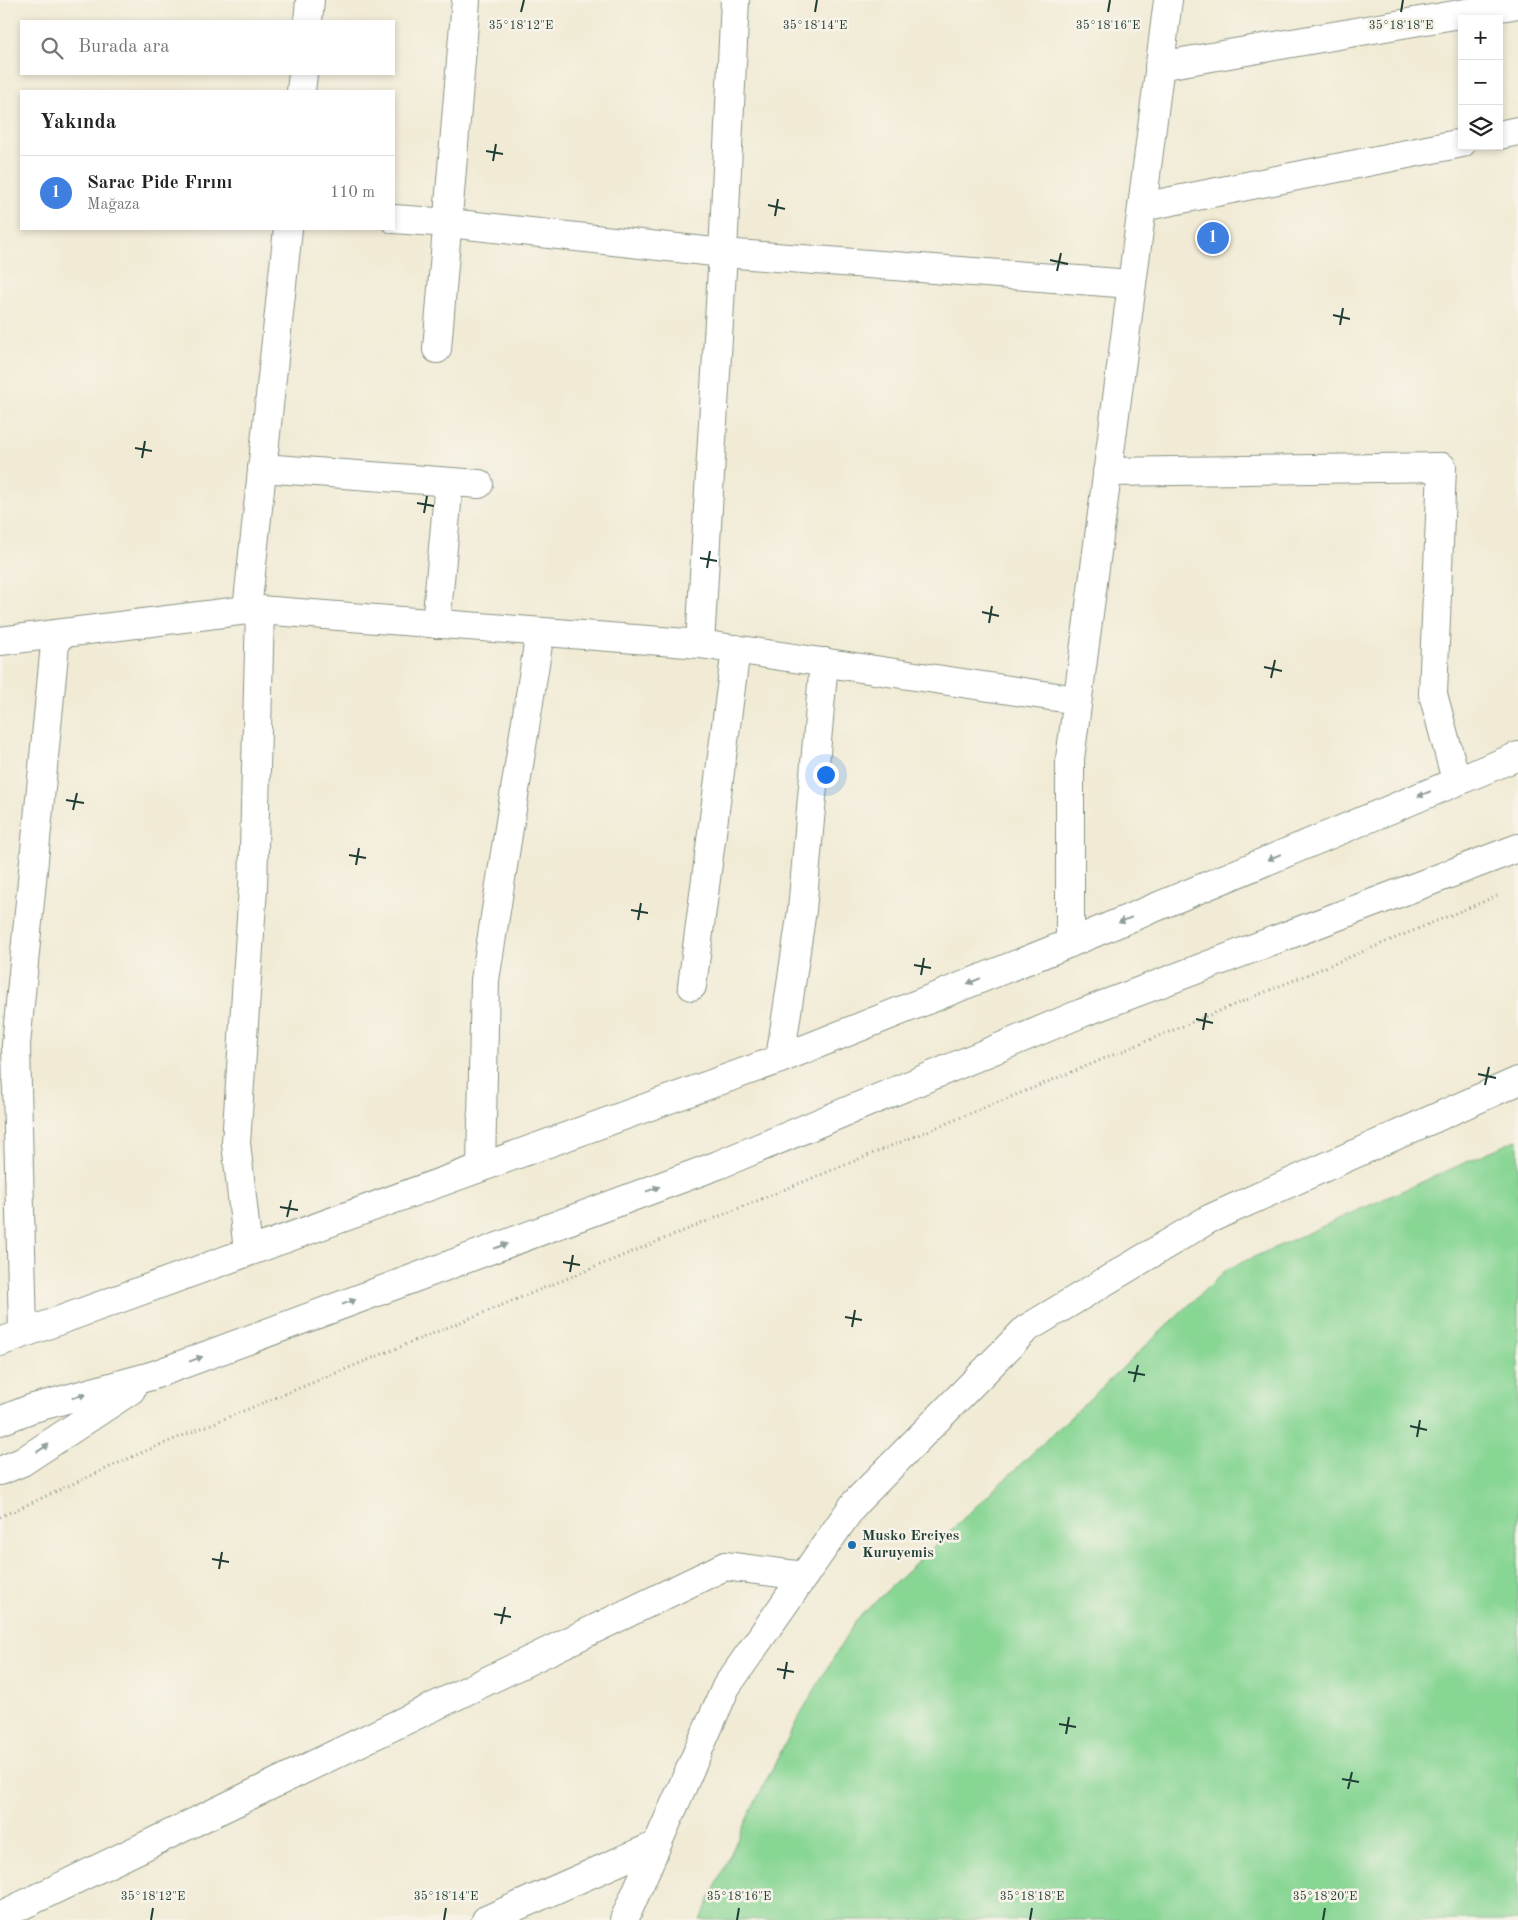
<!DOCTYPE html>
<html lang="tr">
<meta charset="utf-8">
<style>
:root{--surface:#fff;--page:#f2f2f2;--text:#222;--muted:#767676;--line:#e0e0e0;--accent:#7c3aed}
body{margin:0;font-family:"Old Standard TT",serif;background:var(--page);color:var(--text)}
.controls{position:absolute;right:15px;top:15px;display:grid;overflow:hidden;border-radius:0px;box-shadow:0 2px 8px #0003}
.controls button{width:45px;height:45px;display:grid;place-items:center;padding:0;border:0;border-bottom:1px solid var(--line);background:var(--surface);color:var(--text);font:25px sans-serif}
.you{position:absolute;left:825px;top:774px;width:18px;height:18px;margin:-12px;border:4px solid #fff;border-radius:50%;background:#1a73e8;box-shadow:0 0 0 8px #1a73e833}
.badge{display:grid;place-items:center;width:32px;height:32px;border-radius:50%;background:var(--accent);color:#fff;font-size:16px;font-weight:700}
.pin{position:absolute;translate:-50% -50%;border:2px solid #fff;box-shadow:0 1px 5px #0006}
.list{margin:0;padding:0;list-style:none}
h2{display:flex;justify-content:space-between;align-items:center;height:65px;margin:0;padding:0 20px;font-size:21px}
h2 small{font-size:16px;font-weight:400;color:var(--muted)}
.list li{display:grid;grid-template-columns:32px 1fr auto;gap:15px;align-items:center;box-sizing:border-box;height:75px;padding:0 20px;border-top:1px solid var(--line)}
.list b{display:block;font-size:19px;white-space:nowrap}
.list p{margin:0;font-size:16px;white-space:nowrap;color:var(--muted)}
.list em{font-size:16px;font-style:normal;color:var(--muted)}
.icon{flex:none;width:28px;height:28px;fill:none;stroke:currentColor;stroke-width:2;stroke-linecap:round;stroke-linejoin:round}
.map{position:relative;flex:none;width:1518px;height:1920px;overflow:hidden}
.search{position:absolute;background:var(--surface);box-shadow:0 2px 8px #0003;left:20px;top:20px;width:375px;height:55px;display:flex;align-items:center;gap:12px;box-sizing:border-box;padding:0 18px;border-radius:0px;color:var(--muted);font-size:19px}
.panel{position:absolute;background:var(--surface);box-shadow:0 2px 8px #0003;left:20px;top:90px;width:375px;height:140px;border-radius:0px}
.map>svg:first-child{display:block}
.green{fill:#88d694;stroke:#548a64}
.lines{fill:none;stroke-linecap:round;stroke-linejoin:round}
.street-casing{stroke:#889484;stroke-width:30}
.secondary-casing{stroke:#889484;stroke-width:30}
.path{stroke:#889484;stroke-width:3;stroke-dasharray:1 4;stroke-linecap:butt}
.street{stroke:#fff;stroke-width:28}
.secondary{stroke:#fff;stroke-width:28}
.oneway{fill:#8f9e9a}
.ticks{fill:none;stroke:#1f3d34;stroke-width:2}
.poi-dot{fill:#1f6fb2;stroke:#f7f3e8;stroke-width:2}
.labels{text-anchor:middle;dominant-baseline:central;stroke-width:5;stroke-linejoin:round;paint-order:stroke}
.poi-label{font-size:15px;font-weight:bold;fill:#1f3d34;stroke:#f7f3e8;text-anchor:start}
.ticks-label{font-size:12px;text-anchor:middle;fill:#1f3d34;stroke:#f7f3e8;stroke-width:5;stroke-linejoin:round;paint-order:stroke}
</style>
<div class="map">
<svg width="1518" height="1920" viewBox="0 0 1518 1920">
<rect width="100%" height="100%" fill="#f7f3e8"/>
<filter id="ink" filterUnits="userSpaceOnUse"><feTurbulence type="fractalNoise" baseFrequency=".02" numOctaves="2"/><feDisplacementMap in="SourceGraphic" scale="10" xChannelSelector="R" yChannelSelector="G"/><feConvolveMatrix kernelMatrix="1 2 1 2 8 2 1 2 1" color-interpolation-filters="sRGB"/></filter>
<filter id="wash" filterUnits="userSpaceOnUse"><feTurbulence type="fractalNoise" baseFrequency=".0096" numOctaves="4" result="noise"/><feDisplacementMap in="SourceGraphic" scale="20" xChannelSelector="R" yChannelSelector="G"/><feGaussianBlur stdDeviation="1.12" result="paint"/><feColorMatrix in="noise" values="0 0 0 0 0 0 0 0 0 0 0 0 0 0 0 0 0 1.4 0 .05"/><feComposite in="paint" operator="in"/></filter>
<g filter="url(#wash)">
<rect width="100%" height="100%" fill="#f1ebd5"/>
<polygon class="green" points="1518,1139 1518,1920 700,1920 751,1810 801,1713 856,1620 1227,1269"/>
</g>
<g filter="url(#ink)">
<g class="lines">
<defs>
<g id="street">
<polyline points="308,21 310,0"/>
<polyline points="1159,66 1518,4"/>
<polyline points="301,91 303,74"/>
<polyline points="1142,207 1168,0"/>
<polyline points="394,219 449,223 723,253 1131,284"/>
<polyline points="437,349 466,0"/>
<polyline points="262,468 479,484"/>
<polyline points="1107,472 1442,467 1433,694 1456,780"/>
<polyline points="247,610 288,229"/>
<polyline points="436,624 449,482"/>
<polyline points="700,644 723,253 735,0"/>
<polyline points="692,986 736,649"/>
<polyline points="780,1059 802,910 824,662"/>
<polyline points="481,1167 485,980 540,632"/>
<polyline points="248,1251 236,1143 253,888 260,610"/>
<polyline points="23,1333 16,1045 56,634"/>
<polyline points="0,1916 725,1566 804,1576"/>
<polyline points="486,1920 654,1846"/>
<polyline points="624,1920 726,1687 855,1503 1026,1329 1209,1219 1518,1081"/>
</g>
<g id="secondary">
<polyline points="1499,135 1518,131"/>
<polyline points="0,641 247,610 260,610 700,644 1077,700"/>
<polyline points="1070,943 1070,759 1142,207 1462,143"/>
<polyline points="0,1342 780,1059 1070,943 1518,756"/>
<polyline points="0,1421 30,1409 151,1376 718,1165 1082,1013 1518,848"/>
<polyline points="0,1471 22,1462 131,1390"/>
</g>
</defs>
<use href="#street" class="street-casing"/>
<use href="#secondary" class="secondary-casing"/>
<polyline class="path" points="0,1517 143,1452 1089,1065 1497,896"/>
<use href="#street" class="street"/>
<use href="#secondary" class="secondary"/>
</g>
<defs><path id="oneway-solid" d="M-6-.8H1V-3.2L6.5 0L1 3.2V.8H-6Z" transform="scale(1.25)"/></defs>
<g class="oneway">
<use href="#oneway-solid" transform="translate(1424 794) rotate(157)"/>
<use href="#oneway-solid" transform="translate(1274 857) rotate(157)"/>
<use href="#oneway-solid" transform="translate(1125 920) rotate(157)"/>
<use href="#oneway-solid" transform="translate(974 981) rotate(158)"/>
<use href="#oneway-solid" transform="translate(653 1189) rotate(-20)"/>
<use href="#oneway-solid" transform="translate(501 1246) rotate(-20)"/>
<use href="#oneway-solid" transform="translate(349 1302) rotate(-20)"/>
<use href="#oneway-solid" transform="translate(196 1359) rotate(-20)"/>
<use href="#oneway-solid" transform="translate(79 1396) rotate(-15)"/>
<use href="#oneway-solid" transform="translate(43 1448) rotate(-34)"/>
</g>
</g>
<path class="ticks" d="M521,12L524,0M815,12L817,0M1108,12L1110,0M1401,12L1403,0M486,151L503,154M493,161L496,144M768,205L785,209M775,216L778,199M1050,260L1068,264M1057,271L1061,253M1333,315L1350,319M1340,325L1343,308M135,448L152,451M142,458L145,441M417,503L434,506M424,513L427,496M700,558L717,561M707,568L710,551M982,612L999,616M989,623L992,606M1264,667L1282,671M1271,678L1275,660M66,800L84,803M73,810L77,793M349,855L366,858M356,865L359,848M631,910L648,913M638,920L641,903M914,965L931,968M921,975L924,958M1196,1019L1213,1023M1203,1030L1206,1013M1478,1074L1496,1078M1485,1085L1489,1067M280,1207L298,1210M287,1217L291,1200M563,1262L580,1265M570,1272L573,1255M845,1317L862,1320M852,1327L855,1310M1128,1372L1145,1375M1134,1382L1138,1365M1410,1426L1427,1430M1417,1437L1420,1420M212,1559L229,1562M219,1569L222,1552M494,1614L511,1617M501,1624L505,1607M777,1669L794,1672M784,1679L787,1662M1059,1724L1076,1727M1066,1734L1069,1717M1342,1779L1359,1782M1348,1789L1352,1772M151,1920L153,1908M444,1920L446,1908M737,1920L739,1908M1030,1920L1032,1908M1323,1920L1325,1908"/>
<circle class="poi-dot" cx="852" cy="1545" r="5"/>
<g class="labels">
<g class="poi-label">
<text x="862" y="1536">Musko Erciyes<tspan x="862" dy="17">Kuruyemis</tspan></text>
</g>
</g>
<g class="ticks-label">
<text x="521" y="29">35°18'12"E</text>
<text x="815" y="29">35°18'14"E</text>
<text x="1108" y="29">35°18'16"E</text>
<text x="1401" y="29">35°18'18"E</text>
<text x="153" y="1900">35°18'12"E</text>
<text x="446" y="1900">35°18'14"E</text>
<text x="739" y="1900">35°18'16"E</text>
<text x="1032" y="1900">35°18'18"E</text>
<text x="1325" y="1900">35°18'20"E</text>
</g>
</svg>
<div class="controls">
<button>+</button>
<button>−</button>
<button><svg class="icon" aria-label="layers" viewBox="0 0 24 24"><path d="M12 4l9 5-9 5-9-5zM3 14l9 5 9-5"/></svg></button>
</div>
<div class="you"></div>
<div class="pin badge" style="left:1213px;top:238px;background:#3f7fe0">1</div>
<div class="search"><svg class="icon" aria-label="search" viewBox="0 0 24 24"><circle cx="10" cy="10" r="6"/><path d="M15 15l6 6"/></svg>Burada ara</div>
<section class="panel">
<h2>Yakında<small></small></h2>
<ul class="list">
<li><span class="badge" style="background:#3f7fe0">1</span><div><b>Sarac Pide Fırını</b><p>Mağaza</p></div><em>110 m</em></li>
</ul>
</section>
</div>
